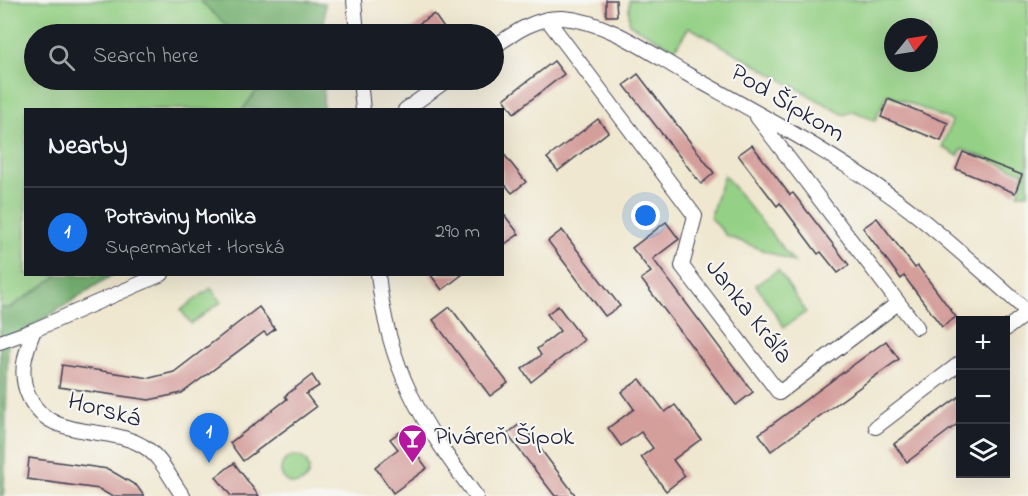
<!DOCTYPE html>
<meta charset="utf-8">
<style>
:root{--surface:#171b24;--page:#20242c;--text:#f1f3f6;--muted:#9ea1a6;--line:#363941;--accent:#1a73e8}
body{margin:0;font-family:"Indie Flower",sans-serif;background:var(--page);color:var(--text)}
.controls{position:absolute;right:18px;bottom:18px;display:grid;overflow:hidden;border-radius:0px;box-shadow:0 6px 24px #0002}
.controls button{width:54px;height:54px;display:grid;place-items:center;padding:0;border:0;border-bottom:2px solid var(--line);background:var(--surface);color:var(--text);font:30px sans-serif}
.compass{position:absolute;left:884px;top:18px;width:54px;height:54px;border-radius:50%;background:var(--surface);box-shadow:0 6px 24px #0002;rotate:60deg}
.you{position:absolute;left:646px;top:216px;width:21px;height:21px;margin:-15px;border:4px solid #fff;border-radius:50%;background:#1a73e8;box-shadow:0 0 0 9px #1a73e833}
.badge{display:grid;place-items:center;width:39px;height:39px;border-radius:50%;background:var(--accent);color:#fff;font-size:20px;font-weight:700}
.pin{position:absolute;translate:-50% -50px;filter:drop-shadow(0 2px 3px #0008)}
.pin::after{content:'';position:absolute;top:32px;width:21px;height:18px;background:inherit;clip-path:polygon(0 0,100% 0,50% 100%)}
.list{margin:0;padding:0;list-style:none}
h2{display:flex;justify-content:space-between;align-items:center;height:78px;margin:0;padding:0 24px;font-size:26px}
h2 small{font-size:20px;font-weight:400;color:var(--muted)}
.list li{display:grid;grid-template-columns:39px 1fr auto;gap:18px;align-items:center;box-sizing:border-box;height:90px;padding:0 24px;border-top:2px solid var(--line)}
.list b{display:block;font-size:22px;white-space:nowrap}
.list p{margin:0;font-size:20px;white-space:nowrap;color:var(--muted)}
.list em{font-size:20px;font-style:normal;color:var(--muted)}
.icon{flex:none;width:33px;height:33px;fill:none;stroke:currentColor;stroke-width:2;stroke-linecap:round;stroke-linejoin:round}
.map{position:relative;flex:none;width:1028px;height:496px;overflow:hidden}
.search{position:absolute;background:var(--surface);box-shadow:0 6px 24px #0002;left:24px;top:24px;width:480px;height:66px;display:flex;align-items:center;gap:15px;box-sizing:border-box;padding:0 21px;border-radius:33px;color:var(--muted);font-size:22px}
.panel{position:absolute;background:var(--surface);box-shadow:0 6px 24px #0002;left:24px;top:108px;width:480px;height:168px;border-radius:0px}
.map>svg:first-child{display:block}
.green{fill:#94d085;stroke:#5b7960;stroke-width:1.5;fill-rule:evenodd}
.forest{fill:#77b272;stroke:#4c6a56;stroke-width:1.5}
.building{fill:#d49e9b}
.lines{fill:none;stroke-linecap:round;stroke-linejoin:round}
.minor-casing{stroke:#414051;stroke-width:16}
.minor{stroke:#fff;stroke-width:14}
.labels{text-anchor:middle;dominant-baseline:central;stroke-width:4.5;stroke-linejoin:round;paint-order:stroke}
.street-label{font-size:26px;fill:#22223b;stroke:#f6f6f2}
.poi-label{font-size:26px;fill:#22223b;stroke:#f6f6f2;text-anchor:start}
</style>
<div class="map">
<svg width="1028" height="496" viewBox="0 0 1028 496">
<rect width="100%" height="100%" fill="#f6f6f2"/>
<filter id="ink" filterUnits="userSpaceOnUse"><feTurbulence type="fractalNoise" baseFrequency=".0167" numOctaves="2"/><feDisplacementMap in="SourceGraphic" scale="12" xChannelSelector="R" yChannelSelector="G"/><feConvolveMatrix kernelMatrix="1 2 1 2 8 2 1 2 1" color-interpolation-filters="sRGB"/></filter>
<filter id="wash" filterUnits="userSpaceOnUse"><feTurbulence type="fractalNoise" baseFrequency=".008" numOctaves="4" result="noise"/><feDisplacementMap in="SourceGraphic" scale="24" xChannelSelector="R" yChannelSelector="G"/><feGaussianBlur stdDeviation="1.35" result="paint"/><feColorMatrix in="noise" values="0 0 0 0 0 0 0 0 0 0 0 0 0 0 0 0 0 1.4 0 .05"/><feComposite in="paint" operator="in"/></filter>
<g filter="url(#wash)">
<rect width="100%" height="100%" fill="#efe7cf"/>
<g class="green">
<polygon points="0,0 199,0 236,34 34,34 34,80 265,80 243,109 26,110 26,274 59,275 9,308 0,308"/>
<path d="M629,0H1028V194H1018L1024,173L962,149L958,156L942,147L952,121L887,94L875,121L854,111L844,115L689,27L675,49L629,24ZM893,27H929V63H893Z"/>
<polygon points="724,175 794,262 727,236 710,217"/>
<polygon points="778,270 806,312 784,327 756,285"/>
<polygon points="211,288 221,302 191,324 181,310"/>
<circle cx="295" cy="470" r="14"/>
</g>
<g class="forest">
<polygon points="199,0 295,0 325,3 324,34 236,34"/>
<polygon points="265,80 324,80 323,109 243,109"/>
<polygon points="59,275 112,275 8,342 4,496 0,496 0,308 10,308"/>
</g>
<g id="blocks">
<g class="building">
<polygon points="606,0 616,0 617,16 606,16"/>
<polygon points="434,14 448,34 403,34"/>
<polygon points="554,61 564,74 514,113 504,99"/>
<polygon points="638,74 714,173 701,184 624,85"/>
<polygon points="888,99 948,123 941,141 881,117"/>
<polygon points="598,119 608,132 558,171 547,158"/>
<polygon points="752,145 790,195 793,193 849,265 838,273 821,252 818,254 780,203 777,206 738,155"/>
<polygon points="502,152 526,182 512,193 502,181"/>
<polygon points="963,152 1022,175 1015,193 956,169"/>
<polygon points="502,212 519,234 502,246"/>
<polygon points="877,218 915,268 918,266 956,317 942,327 904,276 901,279 863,228"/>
<polygon points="666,222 679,239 653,259 753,392 736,405 641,279 651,272 632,248"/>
<polygon points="562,230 620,306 605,316 548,241"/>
<polygon points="430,274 463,274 442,290"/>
<polygon points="558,306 584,340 531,382 522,369 541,355 537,349 560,331 547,314"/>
<polygon points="259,307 275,329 267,335 264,332 182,393 149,400 59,387 62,365 150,378 174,372"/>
<polygon points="450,307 508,383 490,396 433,320"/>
<polygon points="886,341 899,359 771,451 759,434"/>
<polygon points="312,375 319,386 306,394 316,407 243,461 230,443 287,399 285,396"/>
<polygon points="640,379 665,412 675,405 701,439 673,460 685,476 666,491 641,457 653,448 641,432 621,446 608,428 634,409 622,392"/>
<polygon points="960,396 960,422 907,462 894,444"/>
<polygon points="521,423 576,496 555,496 507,434"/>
<polygon points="400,432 427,468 393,493 375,467 398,449 390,439"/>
<polygon points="29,458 108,469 137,486 144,496 111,496 99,489 27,479"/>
<polygon points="234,463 259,496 231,496 216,477"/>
</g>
</g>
</g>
<g filter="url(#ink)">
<use href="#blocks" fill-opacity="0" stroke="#414051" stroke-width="1.5"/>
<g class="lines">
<defs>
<g id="minor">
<polyline points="354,0 357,34"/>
<polyline points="547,19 695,216 682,266 779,393 898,303"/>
<path d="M494,47C515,32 536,17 563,18C607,21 650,53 687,74C764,117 845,159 915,214C954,245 991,279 1028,312"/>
<polyline points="360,80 363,110"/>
<polyline points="405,110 447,80"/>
<polyline points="757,117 917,327"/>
<path d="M162,274L34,330C25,353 18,374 29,397C50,442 107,424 143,446C162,457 170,479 183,496"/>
<path d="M378,274C388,369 421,422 476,496"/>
<polyline points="1006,329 1028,312"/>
<polyline points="0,342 34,330"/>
<polyline points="876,427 960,363"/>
</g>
</defs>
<use href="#minor" class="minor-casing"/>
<use href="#minor" class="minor"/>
</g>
</g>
<defs>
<symbol id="bar-pin" viewBox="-11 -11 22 30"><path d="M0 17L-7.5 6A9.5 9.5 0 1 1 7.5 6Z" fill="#b5179e" stroke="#f6f6f2"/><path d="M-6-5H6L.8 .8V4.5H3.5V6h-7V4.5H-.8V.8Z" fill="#fff"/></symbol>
</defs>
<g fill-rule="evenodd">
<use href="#bar-pin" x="396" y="422" width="33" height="45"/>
</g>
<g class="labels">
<g class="street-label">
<text transform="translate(787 104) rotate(31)">Pod Šípkom</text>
<text transform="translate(748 312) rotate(52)">Janka Kráľa</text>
<text transform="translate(104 411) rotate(15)">Horská</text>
</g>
<g class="poi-label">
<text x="434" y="438">Piváreň Šípok</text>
</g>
</g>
</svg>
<div class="controls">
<button>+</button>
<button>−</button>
<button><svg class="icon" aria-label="layers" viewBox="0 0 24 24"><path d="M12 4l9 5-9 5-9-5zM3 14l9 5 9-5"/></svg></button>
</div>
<svg class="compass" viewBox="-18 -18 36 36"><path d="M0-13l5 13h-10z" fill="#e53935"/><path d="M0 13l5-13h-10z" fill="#9ea1a6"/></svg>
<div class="you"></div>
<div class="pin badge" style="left:209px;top:463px">1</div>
<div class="search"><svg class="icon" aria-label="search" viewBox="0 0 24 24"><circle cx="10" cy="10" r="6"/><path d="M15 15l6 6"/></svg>Search here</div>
<section class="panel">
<h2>Nearby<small></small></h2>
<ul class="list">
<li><span class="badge">1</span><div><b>Potraviny Monika</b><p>Supermarket · Horská</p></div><em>290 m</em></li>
</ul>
</section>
</div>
